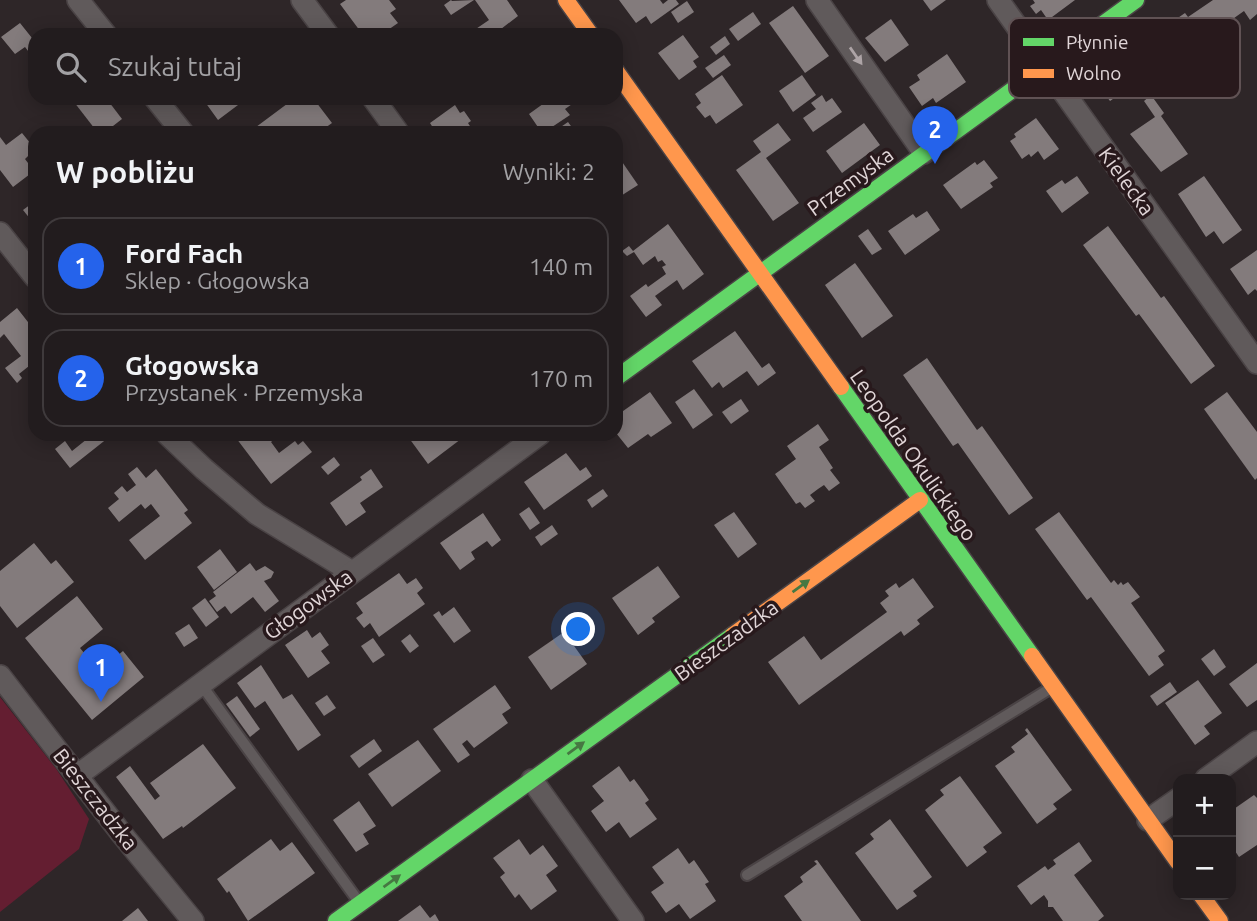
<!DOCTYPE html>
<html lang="pl">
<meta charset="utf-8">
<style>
:root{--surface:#221c1e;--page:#2a2527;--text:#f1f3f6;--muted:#a2a1a4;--line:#3f3a3c;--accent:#2563eb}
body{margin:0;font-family:Ubuntu,sans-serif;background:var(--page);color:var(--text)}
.controls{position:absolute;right:21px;bottom:21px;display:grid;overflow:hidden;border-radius:14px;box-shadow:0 4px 18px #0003}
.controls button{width:63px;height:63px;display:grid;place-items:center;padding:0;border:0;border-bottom:2px solid var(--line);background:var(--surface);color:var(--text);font:35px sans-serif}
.you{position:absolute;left:579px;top:630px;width:24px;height:24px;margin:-18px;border:5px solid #fff;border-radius:50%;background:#1a73e8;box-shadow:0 0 0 10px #1a73e833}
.badge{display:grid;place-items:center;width:46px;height:46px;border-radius:50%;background:var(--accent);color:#fff;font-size:23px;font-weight:700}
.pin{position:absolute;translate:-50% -58px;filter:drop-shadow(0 2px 4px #0008)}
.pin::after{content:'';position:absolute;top:37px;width:24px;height:21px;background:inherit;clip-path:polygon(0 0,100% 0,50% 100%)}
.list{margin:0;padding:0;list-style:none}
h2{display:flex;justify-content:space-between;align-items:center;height:91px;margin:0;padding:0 28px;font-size:30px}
h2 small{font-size:23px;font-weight:400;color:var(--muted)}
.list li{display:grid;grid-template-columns:46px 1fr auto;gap:21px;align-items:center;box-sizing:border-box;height:98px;margin:0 14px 14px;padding:0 14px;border:2px solid var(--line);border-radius:21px}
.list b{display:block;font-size:26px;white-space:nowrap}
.list p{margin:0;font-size:23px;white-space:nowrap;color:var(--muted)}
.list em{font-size:23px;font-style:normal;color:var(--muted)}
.icon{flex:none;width:38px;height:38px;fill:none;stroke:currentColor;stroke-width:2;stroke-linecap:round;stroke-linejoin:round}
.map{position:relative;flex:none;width:1257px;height:921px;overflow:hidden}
.search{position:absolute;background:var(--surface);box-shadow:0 4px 18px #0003;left:28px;top:28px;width:595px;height:77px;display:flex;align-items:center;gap:18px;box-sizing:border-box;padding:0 24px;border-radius:21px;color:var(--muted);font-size:26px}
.panel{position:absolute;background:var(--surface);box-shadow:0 4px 18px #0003;left:28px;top:126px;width:595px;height:315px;border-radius:21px}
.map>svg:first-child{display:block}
.green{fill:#641e31}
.building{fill:#837b7c}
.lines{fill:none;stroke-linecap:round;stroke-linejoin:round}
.lane-casing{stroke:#4a4345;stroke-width:14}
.street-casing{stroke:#4a4345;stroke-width:24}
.fast-casing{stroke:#4a4345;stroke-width:19}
.slow-casing{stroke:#4a4345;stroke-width:19}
.lane{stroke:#605a5b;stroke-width:10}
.street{stroke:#605a5b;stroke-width:21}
.fast{stroke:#63d668;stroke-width:16}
.slow{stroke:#ff974d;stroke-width:16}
.oneway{fill:#ada4a6}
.oneway2{fill:#467842}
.labels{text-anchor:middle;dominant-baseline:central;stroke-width:7;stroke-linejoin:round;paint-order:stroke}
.street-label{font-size:21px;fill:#e1d6d8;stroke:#28191c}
.key{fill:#28191c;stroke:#605254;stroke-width:2}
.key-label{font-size:19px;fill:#e1d6d8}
</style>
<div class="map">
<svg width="1257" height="921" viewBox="0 0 1257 921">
<rect width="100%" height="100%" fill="#2e2628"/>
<polygon class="green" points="0,697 57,770 89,819 79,849 0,912"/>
<g class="building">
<polygon points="346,0 389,0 396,9 390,13 398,23 385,32 387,35 363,35 340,4"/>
<polygon points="451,0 452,1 474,0 451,15 444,5"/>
<polygon points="475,0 507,0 518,16 501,29 505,35 467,35 489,20"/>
<polygon points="619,0 660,0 663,4 668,0 676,0 679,4 651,24 646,16 636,23"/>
<polygon points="923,0 946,0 931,11"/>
<polygon points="1033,0 1075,0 1048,20 1041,10 1036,14 1030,6 1035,3"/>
<polygon points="1213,0 1257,0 1257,14 1250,20 1244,11 1165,67 1150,45 1160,38 1163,43 1166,41 1159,31 1185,13 1188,17"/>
<polygon points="687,1 694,12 678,23 671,12"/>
<polygon points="793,6 829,56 805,73 769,23"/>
<polygon points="753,12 761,24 738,41 729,29"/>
<polygon points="891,19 909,45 885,62 865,38"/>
<polygon points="20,23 32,38 35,36 35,60 25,47 15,54 1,37"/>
<polygon points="683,35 699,57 693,61 697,67 679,80 658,53"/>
<polygon points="725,36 730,44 716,55 710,47"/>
<polygon points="947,54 966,82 936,103 933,98 922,106 909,87 920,80 917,75"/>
<polygon points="1129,54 1145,77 1110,101 1092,77 1116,60 1117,62"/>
<polygon points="724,55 731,65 713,78 705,68"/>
<polygon points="722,75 743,105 716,124 710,115 705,118 696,107 701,103 695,94"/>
<polygon points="802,75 816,95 793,112 779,91"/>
<polygon points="822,95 826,102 832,98 842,112 813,132 803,118 816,109 811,103"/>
<polygon points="1151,95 1164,113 1161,116 1188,154 1161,172 1130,134 1155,117 1144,101"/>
<polygon points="79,98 106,98 122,119 104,133 98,133 74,102"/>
<polygon points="197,98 239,98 242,102 218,120 205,102 202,105"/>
<polygon points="295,98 302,101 305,98 313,98 332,123 318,133 309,133 306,129 300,133 248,133"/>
<polygon points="545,98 576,98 578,100 565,109 570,115 549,129 552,133 568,122 576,133 542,133 529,114 547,101"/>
<polygon points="455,105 460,113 464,111 471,121 468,123 473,131 470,133 432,133 435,131 430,123"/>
<polygon points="1036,118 1059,149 1044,160 1038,151 1031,157 1029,154 1022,159 1010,141 1016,137 1014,134"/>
<polygon points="778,123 791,140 766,158 799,203 773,221 736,170 761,152 753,141"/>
<polygon points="864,123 880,145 842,173 826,151"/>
<polygon points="22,133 35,149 25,159 34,171 13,187 0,170 0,137 6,145"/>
<polygon points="616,153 638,185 616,199"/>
<polygon points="984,160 998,178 990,183 993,187 961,209 943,185 975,162 977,165"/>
<polygon points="1077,176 1089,193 1062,213 1046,191 1062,180 1065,184"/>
<polygon points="1204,176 1242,230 1223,244 1214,231 1206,237 1178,194"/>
<polygon points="35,201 35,225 23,210"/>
<polygon points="927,211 940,230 905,255 888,231 913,214 916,218"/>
<polygon points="668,224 704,274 683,290 677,280 655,296 662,305 646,317 630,296 646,284 648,287 666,274 662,267 666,265 662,260 658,262 655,256 643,265 634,252 627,256 622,251 629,246 633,251"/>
<polygon points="1108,226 1161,298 1164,296 1215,366 1191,384 1139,314 1136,316 1083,245"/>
<polygon points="868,229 882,249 872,255 858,236"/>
<polygon points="1257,250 1257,291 1255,289 1248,295 1230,269"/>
<polygon points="855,263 893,316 862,338 825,285"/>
<polygon points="17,308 35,331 35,373 29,366 19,374 22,378 17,383 5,368 21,356 4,334 0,338 0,322"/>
<polygon points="735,331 762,368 769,363 776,373 758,386 747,371 723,388 719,382 712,388 692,361"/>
<polygon points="927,358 977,430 982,426 1033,498 1009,515 958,443 953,446 903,375"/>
<polygon points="694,389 713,415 693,429 675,402"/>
<polygon points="650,392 672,423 651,437 648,434 628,448 616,433 616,416"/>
<polygon points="1227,392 1257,432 1257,478 1255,480 1204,409"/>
<polygon points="741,399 749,411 731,424 722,412"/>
<polygon points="818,424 829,440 819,447 833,468 830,470 840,483 829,491 824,485 818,489 810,495 815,501 805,508 800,502 796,504 775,474 796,459 787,446"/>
<polygon points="84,434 113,434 70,468 55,449 65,441 72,451 87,439"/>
<polygon points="233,434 281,434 271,442 279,453 295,441 298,445 303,441 312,452 271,484"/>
<polygon points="406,434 457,434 461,439 428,464"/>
<polygon points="566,453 580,471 586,467 592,476 544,510 524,482"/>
<polygon points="334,457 340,465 328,475 321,467"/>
<polygon points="137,467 146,478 156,469 188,510 184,513 192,523 145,560 129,540 160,516 151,504 145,509 141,504 119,522 108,508 119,499 114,493 122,486 127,492 136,485 128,474"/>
<polygon points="371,469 383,487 360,503 366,512 346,526 330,503 362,480 360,477"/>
<polygon points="603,489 608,496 592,508 587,500"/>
<polygon points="529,507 540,523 530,530 519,514"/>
<polygon points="734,512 757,544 738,558 714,525"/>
<polygon points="1059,512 1111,583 1114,580 1118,585 1121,582 1123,585 1128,582 1140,597 1131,603 1165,651 1158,656 1164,665 1149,676 1091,597 1087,600 1035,529"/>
<polygon points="483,513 501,540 492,547 487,541 471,552 475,559 460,570 440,543"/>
<polygon points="552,525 558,534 541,546 535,537"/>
<polygon points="34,543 51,564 56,560 74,582 17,628 0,606 0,571"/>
<polygon points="220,549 237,572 214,590 197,567"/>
<polygon points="250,563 256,571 265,566 274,572 271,578 264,581 279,601 265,612 253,597 231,614 225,606 217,612 209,601 216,596 213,592"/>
<polygon points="658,566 680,597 652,618 655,622 638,635 612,598"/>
<polygon points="399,573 407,584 416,578 423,588 417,593 425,604 379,637 370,623 364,628 356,618 363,613 356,603"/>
<polygon points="913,578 934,607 917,620 920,624 904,636 901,631 799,705 768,662 804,636 821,660 887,612 880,603 889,596 885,591 896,583 899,588"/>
<polygon points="77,596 103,629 80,648 99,671 123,651 144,677 92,720 25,638"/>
<polygon points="205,598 219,617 206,627 192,608"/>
<polygon points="454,607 471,631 454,643 433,615 439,611 442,616"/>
<polygon points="189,624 198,638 184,647 175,633"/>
<polygon points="307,630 312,638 320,632 329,645 321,651 330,663 308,678 285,645"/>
<polygon points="564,632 587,664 551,690 528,657"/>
<polygon points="410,634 419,646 410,653 401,641"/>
<polygon points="373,638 385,655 373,663 361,646"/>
<polygon points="1214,649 1226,667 1214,676 1201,659"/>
<polygon points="1257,663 1257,700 1247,707 1229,684"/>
<polygon points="261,665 283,699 292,694 321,735 298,751 265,701 255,708 237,683"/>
<polygon points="1198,680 1222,713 1204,726 1210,734 1195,745 1165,703"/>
<polygon points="1170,682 1177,692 1157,706 1150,696"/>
<polygon points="495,685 511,708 502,714 508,723 474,748 467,740 462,744 470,755 458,763 433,729"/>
<polygon points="327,695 336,708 324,716 315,703"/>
<polygon points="237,696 260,729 250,737 226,704"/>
<polygon points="1027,728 1072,790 1053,804 1057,809 1037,824 995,766 1015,752 1011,747 1028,734 1025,730"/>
<polygon points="374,739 382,751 359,768 350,756"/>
<polygon points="418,740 441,771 392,807 368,774"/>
<polygon points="203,744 236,788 183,828 182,826 163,839 116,777 130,766 155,800 160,796 150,783"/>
<polygon points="619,766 630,782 634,779 642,790 649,800 645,803 657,819 630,838 619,822 606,832 591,811 604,801 592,786"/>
<polygon points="960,776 1002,833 983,847 987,852 967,867 925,810 944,795 940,790"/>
<polygon points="1254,795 1257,798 1257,845 1239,857 1231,845 1231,811"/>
<polygon points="359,801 376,826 363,834 369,844 356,852 333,820"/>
<polygon points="890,819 932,877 913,891 917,896 897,910 855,853 874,839 870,834"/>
<polygon points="271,839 280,851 292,842 315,873 248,921 229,891 227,893 217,879"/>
<polygon points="519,839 530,855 543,845 558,866 546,875 557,891 531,910 519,894 515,898 500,877 505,873 493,858"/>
<polygon points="1079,842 1092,861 1074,875 1104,916 1098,921 1063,921 1053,907 1048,907 1048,901 1044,895 1031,905 1017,886 1045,866 1048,870 1056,864 1053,860"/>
<polygon points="678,848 689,864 694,860 709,882 705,884 716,901 690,919 679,904 666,913 651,892 664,883 652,867"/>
<polygon points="817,860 856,914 861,921 802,921 784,896 803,882 800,877 817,864 814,861"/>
<polygon points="420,905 430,918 435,914 439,921 398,921"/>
<polygon points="138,908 148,921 122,921"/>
</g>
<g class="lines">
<defs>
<g id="lane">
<polyline points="200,683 359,902"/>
<polyline points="747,875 1051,688"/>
</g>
<g id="street">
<polyline points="78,0 106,35"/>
<polyline points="302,0 328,35"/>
<polyline points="817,0 924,153"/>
<polyline points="998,0 1257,363"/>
<polyline points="155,98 183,133"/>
<polyline points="373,98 397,131 394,133"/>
<polyline points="0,233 35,277"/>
<polyline points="167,434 204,469 257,514 352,572"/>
<polyline points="0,676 121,833 193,921"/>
<polyline points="78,775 540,434"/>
<polyline points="1206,779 1257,742"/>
<polyline points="532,780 633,921"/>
<polyline points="1148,820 1178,799"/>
</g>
<g id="fast">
<polyline points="616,378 1136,0"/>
<polyline points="841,387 1032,656"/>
<polyline points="336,921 733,635"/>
</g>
<g id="slow">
<polyline points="566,0 591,35"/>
<polyline points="616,71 841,387"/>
<polyline points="733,635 920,500"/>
<polyline points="1032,656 1178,862"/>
<polyline points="1201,895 1220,921"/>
</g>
</defs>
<use href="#lane" class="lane-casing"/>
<use href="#street" class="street-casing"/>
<use href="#fast" class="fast-casing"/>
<use href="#slow" class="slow-casing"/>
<use href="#lane" class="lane"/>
<use href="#street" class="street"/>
<use href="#fast" class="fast"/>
<use href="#slow" class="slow"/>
</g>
<defs><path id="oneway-solid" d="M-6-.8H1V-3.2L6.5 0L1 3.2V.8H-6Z" transform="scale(1.75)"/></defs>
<use class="oneway" href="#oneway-solid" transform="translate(856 56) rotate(55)"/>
<g class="oneway2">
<use href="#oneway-solid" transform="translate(801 586) rotate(-36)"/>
<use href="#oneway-solid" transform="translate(576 748) rotate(-36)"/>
<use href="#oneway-solid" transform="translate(392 881) rotate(-36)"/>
</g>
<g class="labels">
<g class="street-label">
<text transform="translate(850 181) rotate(-36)">Przemyska</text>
<text transform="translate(1127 181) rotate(54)">Kielecka</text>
<text transform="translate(914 455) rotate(55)">Leopolda Okulickiego</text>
<text transform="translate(308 604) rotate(-36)">Głogowska</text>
<text transform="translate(726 640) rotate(-36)">Bieszczadzka</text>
<text transform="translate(96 799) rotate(52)">Bieszczadzka</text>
</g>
</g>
<rect x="1009" y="18" width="231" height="80" rx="10" class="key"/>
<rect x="1023" y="38" width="31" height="8" fill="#63d668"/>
<rect x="1023" y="69" width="31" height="9" fill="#ff974d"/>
<g class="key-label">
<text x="1066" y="49">Płynnie</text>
<text x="1066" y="80">Wolno</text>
</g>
</svg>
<div class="controls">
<button>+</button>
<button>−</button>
</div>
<div class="you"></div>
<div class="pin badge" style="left:101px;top:702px">1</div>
<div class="pin badge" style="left:935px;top:164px">2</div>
<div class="search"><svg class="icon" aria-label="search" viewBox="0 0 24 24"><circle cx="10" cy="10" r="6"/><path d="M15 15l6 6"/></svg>Szukaj tutaj</div>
<section class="panel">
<h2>W pobliżu<small>Wyniki: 2</small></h2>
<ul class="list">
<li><span class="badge">1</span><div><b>Ford Fach</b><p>Sklep · Głogowska</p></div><em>140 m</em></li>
<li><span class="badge">2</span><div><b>Głogowska</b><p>Przystanek · Przemyska</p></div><em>170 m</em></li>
</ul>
</section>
</div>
